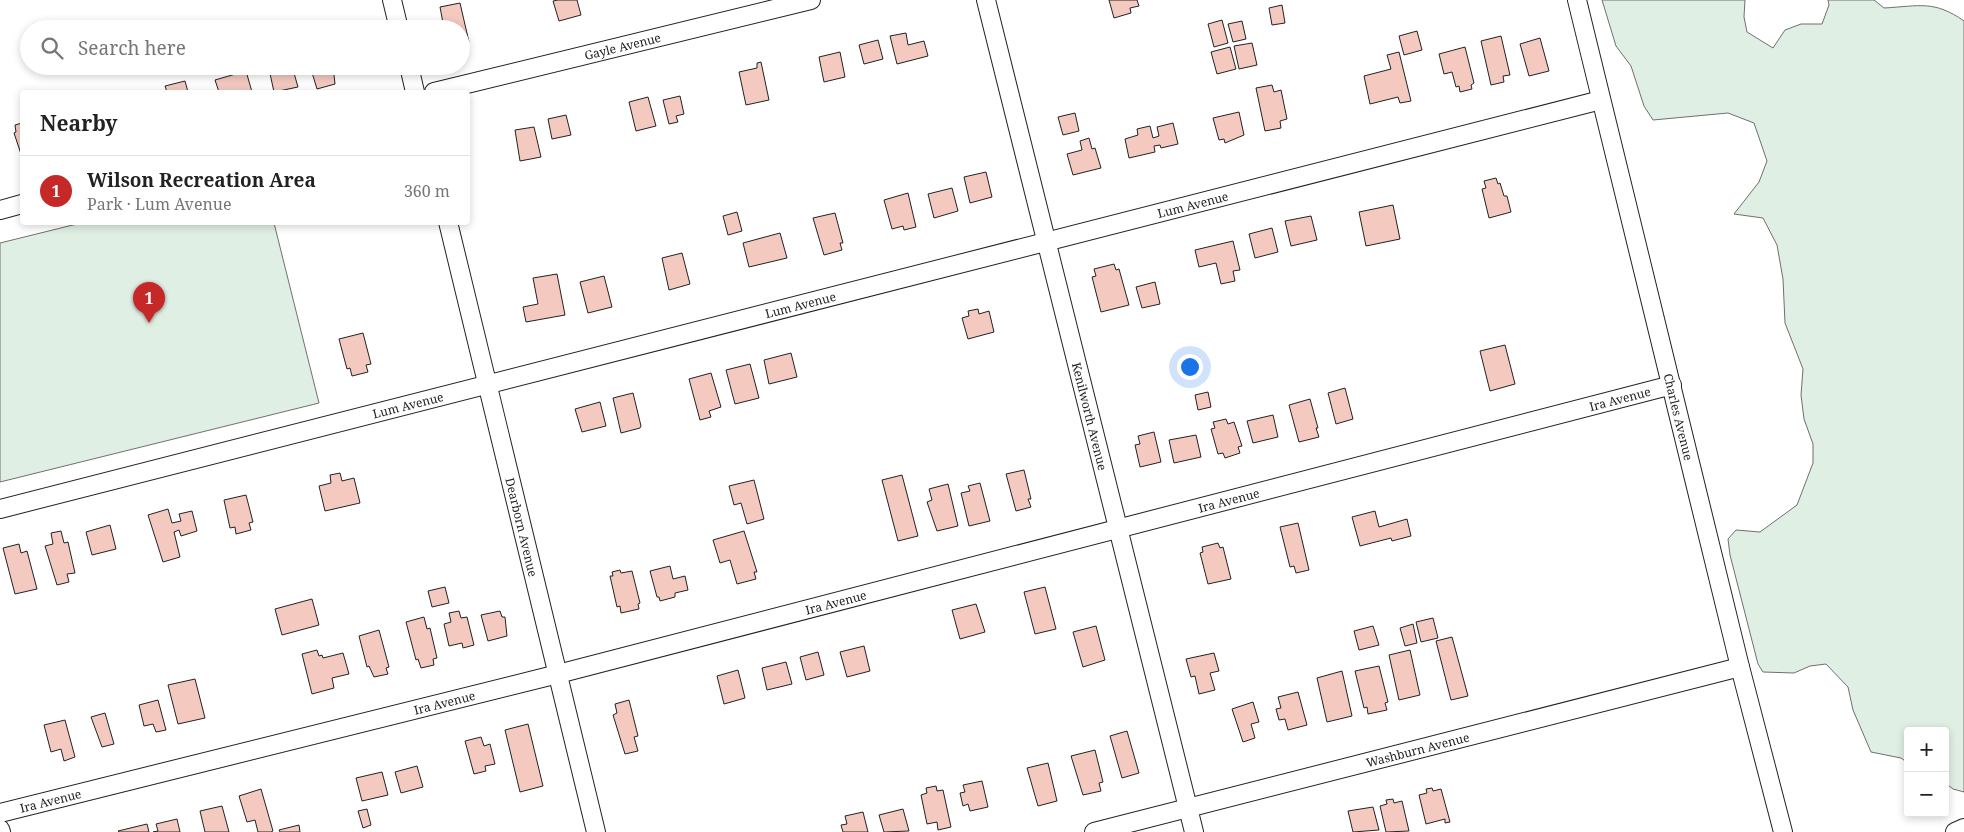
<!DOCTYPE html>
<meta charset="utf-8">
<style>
:root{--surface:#fff;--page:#f2f2f2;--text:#222;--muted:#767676;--line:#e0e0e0;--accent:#c62828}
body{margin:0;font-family:"Noto Serif",serif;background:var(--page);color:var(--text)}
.controls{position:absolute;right:15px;bottom:15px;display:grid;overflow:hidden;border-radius:5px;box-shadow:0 2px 8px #0003}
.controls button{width:45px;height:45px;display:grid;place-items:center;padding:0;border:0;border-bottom:1px solid var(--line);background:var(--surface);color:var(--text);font:25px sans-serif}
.you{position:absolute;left:1189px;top:366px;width:18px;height:18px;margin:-12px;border:4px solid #fff;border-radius:50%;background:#1a73e8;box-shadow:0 0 0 8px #1a73e833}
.badge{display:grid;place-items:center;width:32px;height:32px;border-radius:50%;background:var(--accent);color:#fff;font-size:16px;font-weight:700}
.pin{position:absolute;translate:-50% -41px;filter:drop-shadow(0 1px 2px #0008)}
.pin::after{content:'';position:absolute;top:26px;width:18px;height:15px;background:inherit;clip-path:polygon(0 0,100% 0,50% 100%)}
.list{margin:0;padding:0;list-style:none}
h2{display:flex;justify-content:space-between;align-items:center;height:65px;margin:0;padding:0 20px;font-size:21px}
h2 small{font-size:16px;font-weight:400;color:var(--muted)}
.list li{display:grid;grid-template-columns:32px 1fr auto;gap:15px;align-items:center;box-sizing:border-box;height:70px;padding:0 20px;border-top:1px solid var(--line)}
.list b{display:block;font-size:19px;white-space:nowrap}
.list p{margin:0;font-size:16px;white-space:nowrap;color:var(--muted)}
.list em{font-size:16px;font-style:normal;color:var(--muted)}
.icon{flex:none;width:28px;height:28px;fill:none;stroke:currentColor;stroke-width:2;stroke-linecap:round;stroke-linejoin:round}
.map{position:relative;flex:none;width:1964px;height:832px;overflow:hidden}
.search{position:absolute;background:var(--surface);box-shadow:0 2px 8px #0003;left:20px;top:20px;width:450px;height:55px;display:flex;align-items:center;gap:12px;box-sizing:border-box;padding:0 18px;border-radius:28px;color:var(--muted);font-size:19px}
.panel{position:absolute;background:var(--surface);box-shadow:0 2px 8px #0003;left:20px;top:90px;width:450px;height:135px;border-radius:5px}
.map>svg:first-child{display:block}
.green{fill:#e0efe3;stroke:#6f6f6f}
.building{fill:#f3c9c0;stroke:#222}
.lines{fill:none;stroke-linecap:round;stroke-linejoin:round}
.street-casing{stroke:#222;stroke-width:20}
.street{stroke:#fff;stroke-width:18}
.labels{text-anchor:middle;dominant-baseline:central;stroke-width:4;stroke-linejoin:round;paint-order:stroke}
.street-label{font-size:12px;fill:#222;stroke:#fff}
</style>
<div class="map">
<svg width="1964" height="832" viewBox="0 0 1964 832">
<rect width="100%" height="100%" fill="#fff"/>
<g class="green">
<path d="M1602,0H1745L1744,17L1747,32L1773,48L1785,30L1801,24H1822L1829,5L1828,0H1874L1884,8C1920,6 1934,0 1964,21V792L1953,789L1945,783V731H1908V763L1901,758L1871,752L1853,710L1848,687L1826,664L1810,666L1794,673L1763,672L1758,664L1730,555L1728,539L1736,530L1760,532L1797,505L1813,463V444L1804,419L1801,395L1803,369L1785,323L1783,279L1777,245L1763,218L1734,214L1759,182L1767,161L1754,123L1728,113L1653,120L1644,106L1631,66L1616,46Z"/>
<polygon points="81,223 274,223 319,403 0,482 0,243"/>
</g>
<g class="building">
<polygon points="558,0 577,0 581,15 559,21 553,1"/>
<polygon points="1109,0 1137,0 1139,6 1130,8 1131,13 1114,18"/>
<polygon points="460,3 469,42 463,43 464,50 461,51 461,29 440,29 439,23 443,23 440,7"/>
<polygon points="1282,5 1285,23 1272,25 1269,8"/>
<polygon points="1222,20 1228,43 1214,47 1208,24"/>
<polygon points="1242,21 1246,39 1233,42 1228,24"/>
<polygon points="1417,31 1422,50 1404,55 1399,36"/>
<polygon points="906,33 908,45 924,41 928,56 897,64 890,36"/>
<polygon points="1501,36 1510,75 1503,76 1504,82 1491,85 1481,41"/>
<polygon points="1540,38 1549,71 1529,76 1520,44"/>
<polygon points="878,40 883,59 864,64 859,45"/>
<polygon points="1252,43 1257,65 1239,69 1234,46"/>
<polygon points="1230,47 1236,69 1217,74 1211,52"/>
<polygon points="1465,47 1474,83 1471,85 1472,89 1460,92 1459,86 1456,87 1452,72 1444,74 1439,54"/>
<polygon points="840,52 845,77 824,82 819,57"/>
<polygon points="1399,52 1411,101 1400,103 1398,97 1370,104 1364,76 1391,69 1387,55"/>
<polygon points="761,62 769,100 746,105 739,72 757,68 757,63"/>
<polygon points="279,66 292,66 298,87 274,92 269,69"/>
<polygon points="310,66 333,66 335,84 317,89"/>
<polygon points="246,71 252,92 219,92 215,80"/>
<polygon points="185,81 188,92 167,92 165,86"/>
<polygon points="1272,85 1274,92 1281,90 1287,119 1280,121 1281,128 1265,131 1256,88"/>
<polygon points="680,96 684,114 676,116 678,122 669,124 663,100"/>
<polygon points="648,97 656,126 636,131 629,102"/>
<polygon points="1239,112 1244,135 1225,143 1224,139 1219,140 1213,118"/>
<polygon points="1075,113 1079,131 1063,135 1058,117"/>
<polygon points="566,115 571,135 552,139 548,119"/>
<polygon points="22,123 22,157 14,133 16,132 15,125"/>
<polygon points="1173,123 1178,144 1161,148 1160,145 1154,146 1155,152 1129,158 1125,139 1138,135 1137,129 1150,126 1153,138 1159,136 1157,127"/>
<polygon points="534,127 541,157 520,161 515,130"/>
<polygon points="1089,138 1092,149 1095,148 1101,168 1073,175 1067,154 1082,150 1080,141"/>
<polygon points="986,172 992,197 970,203 964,177"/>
<polygon points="1496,178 1498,184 1500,183 1504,196 1507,196 1511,212 1489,218 1482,189 1486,188 1484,181"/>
<polygon points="952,188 958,211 934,218 928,194"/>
<polygon points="908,193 916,227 904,230 903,226 892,229 884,200"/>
<polygon points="1393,205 1400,239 1366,246 1359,212"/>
<polygon points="737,212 742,231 728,235 723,216"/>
<polygon points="835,213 843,243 840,243 842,250 824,255 813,218"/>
<polygon points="1311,216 1317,240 1291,246 1285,221"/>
<polygon points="1272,228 1278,252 1255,258 1249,234"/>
<polygon points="780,233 787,258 749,267 743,243"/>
<polygon points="1233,241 1240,270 1233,271 1235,281 1221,284 1216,263 1199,267 1195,250"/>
<polygon points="682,253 690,284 669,290 662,258"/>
<polygon points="1114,264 1116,270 1119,269 1129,305 1101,312 1092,277 1096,276 1094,269"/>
<polygon points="557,274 565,315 526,322 523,307 538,304 533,278"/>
<polygon points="604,276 612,307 588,313 580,282"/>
<polygon points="1155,282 1160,304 1142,308 1136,287"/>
<polygon points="978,309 979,314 989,311 994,332 968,339 962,318 969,316 968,311"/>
<polygon points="363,333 371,364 366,365 368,372 352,376 350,368 347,369 339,339"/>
<polygon points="1505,345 1515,384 1490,391 1480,351"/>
<polygon points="791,353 797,377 769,384 764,360"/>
<polygon points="750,364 759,398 735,404 726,370"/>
<polygon points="711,373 721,407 709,411 711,417 700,420 689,379"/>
<polygon points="1345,388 1353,419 1336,424 1328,393"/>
<polygon points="1208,392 1211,407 1198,410 1195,395"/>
<polygon points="633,393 641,426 640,428 621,433 613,398"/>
<polygon points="1310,399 1318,428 1316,428 1319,437 1299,442 1289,405"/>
<polygon points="600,402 606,426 582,432 575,409"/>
<polygon points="1273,415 1278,437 1253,443 1247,421"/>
<polygon points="1226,419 1228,424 1234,422 1242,446 1238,447 1240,453 1225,458 1223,453 1218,454 1211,429 1215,428 1213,422"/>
<polygon points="1154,432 1161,462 1140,467 1135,445 1140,444 1138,436"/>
<polygon points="1196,435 1201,457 1174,463 1169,440"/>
<polygon points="1024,470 1031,499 1028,499 1031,507 1016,511 1006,474"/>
<polygon points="340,473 342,481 354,478 360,503 325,511 319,486 331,483 330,475"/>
<polygon points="902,475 918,536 898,541 882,480"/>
<polygon points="754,480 764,519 747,524 741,503 734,505 729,486"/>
<polygon points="980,483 990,521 969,526 961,493 970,491 968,486"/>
<polygon points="948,484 958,526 937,531 927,502 932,500 929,489"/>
<polygon points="246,495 253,522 249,523 251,530 236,534 235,527 230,528 224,500"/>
<polygon points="168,509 172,523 181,521 179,514 192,511 197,531 181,536 179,530 174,532 180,557 163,562 148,515"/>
<polygon points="1375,511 1379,527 1407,519 1411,536 1392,541 1391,538 1360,546 1352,517"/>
<polygon points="1298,523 1309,570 1296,573 1294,566 1290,567 1280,527"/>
<polygon points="110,525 116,549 92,555 86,532"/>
<polygon points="61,531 64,543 68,542 75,573 67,574 69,582 57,585 45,546 53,544 51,533"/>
<polygon points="744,531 757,572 754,572 756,579 737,584 730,560 720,563 713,540"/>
<polygon points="1218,543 1220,548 1223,547 1231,579 1208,584 1200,553 1203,552 1202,547"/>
<polygon points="19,544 21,553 27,551 37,589 15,594 3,548"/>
<polygon points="670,566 673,579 685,576 688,590 675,593 675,597 660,601 659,597 657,597 650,571"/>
<polygon points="620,570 621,573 632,571 640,603 638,604 639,609 621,613 620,606 617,607 610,576 613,576 612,572"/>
<polygon points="445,587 449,603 432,607 428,591"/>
<polygon points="1045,587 1056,629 1035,634 1024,592"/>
<polygon points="312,599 319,625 282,635 275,609"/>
<polygon points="976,604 985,632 960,639 952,610"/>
<polygon points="459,611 461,618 467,617 474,645 463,648 462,643 449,646 444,624 451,622 449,613"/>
<polygon points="500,611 502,617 505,617 507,636 488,641 481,615"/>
<polygon points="424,617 427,629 430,628 437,658 433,659 434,665 421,668 418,659 416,660 406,622"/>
<polygon points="1433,618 1438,638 1421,642 1416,622"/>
<polygon points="1413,624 1417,643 1405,646 1400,628"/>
<polygon points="1096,626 1105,660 1083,667 1073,632"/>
<polygon points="1373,626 1379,645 1359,650 1354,631"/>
<polygon points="379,630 389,667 386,668 388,674 374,677 369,666 367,667 359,636"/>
<polygon points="1452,637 1468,696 1451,700 1436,641"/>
<polygon points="864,646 870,671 847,677 840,652"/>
<polygon points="317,650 319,656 322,655 323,658 343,653 349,674 332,678 334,688 312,694 302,654"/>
<polygon points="1410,650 1420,695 1399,700 1389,655"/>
<polygon points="818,652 824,675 806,680 800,657"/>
<polygon points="1214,653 1219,671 1210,673 1215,690 1199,694 1195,676 1191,677 1186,659"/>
<polygon points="786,662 792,684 767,690 762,668"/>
<polygon points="1379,666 1388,702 1385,703 1387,710 1368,714 1367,707 1364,708 1355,671"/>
<polygon points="738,670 745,698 724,704 717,676"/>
<polygon points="1342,671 1352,716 1327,722 1317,678"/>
<polygon points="195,679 205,718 178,724 168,685"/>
<polygon points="1298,692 1307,725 1288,730 1285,719 1279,720 1276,709 1281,708 1278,697"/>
<polygon points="158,700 166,730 156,732 153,724 144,726 139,705"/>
<polygon points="629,700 638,736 634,737 638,751 625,754 613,715 617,713 615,704"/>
<polygon points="1253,702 1259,722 1251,724 1255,738 1243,742 1232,709"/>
<polygon points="105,713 114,744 102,747 91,717"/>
<polygon points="65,720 75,757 64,761 61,749 51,752 44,725"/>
<polygon points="528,724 543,786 520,792 505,730"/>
<polygon points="1127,731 1139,773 1122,778 1110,736"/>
<polygon points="481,737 484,746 490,744 495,764 485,766 486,771 474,774 465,741"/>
<polygon points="1095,750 1103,782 1099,783 1101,791 1083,795 1071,756"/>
<polygon points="1048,763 1057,801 1038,806 1027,768"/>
<polygon points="417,766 423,787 401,793 395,772"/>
<polygon points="382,772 388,795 362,801 356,778"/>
<polygon points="982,781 988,807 970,811 968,804 963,806 960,793 965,792 963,785"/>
<polygon points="936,786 937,791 943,790 951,827 938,830 937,822 927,824 921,795 927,793 926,788"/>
<polygon points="1432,788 1433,791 1441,789 1450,822 1445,823 1445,819 1426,824 1419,795 1427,793 1426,789"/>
<polygon points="261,789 273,831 271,832 258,832 255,820 247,822 239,796"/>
<polygon points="1393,799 1394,803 1402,801 1409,831 1386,832 1380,806 1387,804 1386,800"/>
<polygon points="222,806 229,832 205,832 200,811"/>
<polygon points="1373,807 1379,830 1353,832 1348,811"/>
<polygon points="367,809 371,825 363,828 358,811"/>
<polygon points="903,809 909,831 884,832 879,815"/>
<polygon points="863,812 868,832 843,832 841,825 847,824 845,816"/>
<polygon points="177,819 180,832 153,832 158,831 156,824"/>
<polygon points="147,824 149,832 119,832 118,831"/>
<polygon points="299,825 300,832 280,832 279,830"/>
</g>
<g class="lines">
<defs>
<g id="street">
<polyline points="392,0 399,29"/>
<path id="s1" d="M986,0L1194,832"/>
<path id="s2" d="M1577,0L1740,667L1783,832"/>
<polyline points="409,66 415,92"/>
<path id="s3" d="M434,92L811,0"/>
<polyline points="0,210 22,204"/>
<path id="s4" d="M448,222L596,832"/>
<path id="s5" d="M0,509L1601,100"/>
<path id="s6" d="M0,813L558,674L1672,385"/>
<polyline points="0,829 1,832"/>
<path id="s7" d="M1094,832L1740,667"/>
<polyline points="1955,832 1964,828"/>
</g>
</defs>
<use href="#street" class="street-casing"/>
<use href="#street" class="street"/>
</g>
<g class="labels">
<g class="street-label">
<text stroke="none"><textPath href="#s3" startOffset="194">Gayle Avenue</textPath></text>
<text stroke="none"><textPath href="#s5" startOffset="1231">Lum Avenue</textPath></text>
<text stroke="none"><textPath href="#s5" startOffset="826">Lum Avenue</textPath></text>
<text stroke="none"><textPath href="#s6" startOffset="1672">Ira Avenue</textPath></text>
<text stroke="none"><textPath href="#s5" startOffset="421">Lum Avenue</textPath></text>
<text stroke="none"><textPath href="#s1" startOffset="429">Kenilworth Avenue</textPath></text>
<text stroke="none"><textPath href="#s2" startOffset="429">Charles Avenue</textPath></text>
<text stroke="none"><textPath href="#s6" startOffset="1268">Ira Avenue</textPath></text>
<text stroke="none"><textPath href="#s4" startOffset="314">Dearborn Avenue</textPath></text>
<text stroke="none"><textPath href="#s6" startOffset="862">Ira Avenue</textPath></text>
<text stroke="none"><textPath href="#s6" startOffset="458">Ira Avenue</textPath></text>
<text stroke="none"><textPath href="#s7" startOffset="334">Washburn Avenue</textPath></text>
<text stroke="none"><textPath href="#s6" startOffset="52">Ira Avenue</textPath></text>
</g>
</g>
</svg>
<div class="controls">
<button>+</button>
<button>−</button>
</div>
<div class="you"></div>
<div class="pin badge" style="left:149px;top:323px">1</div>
<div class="search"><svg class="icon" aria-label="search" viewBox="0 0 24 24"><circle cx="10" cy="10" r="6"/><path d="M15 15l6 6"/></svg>Search here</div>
<section class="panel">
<h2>Nearby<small></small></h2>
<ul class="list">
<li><span class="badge">1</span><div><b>Wilson Recreation Area</b><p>Park · Lum Avenue</p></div><em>360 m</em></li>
</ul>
</section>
</div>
